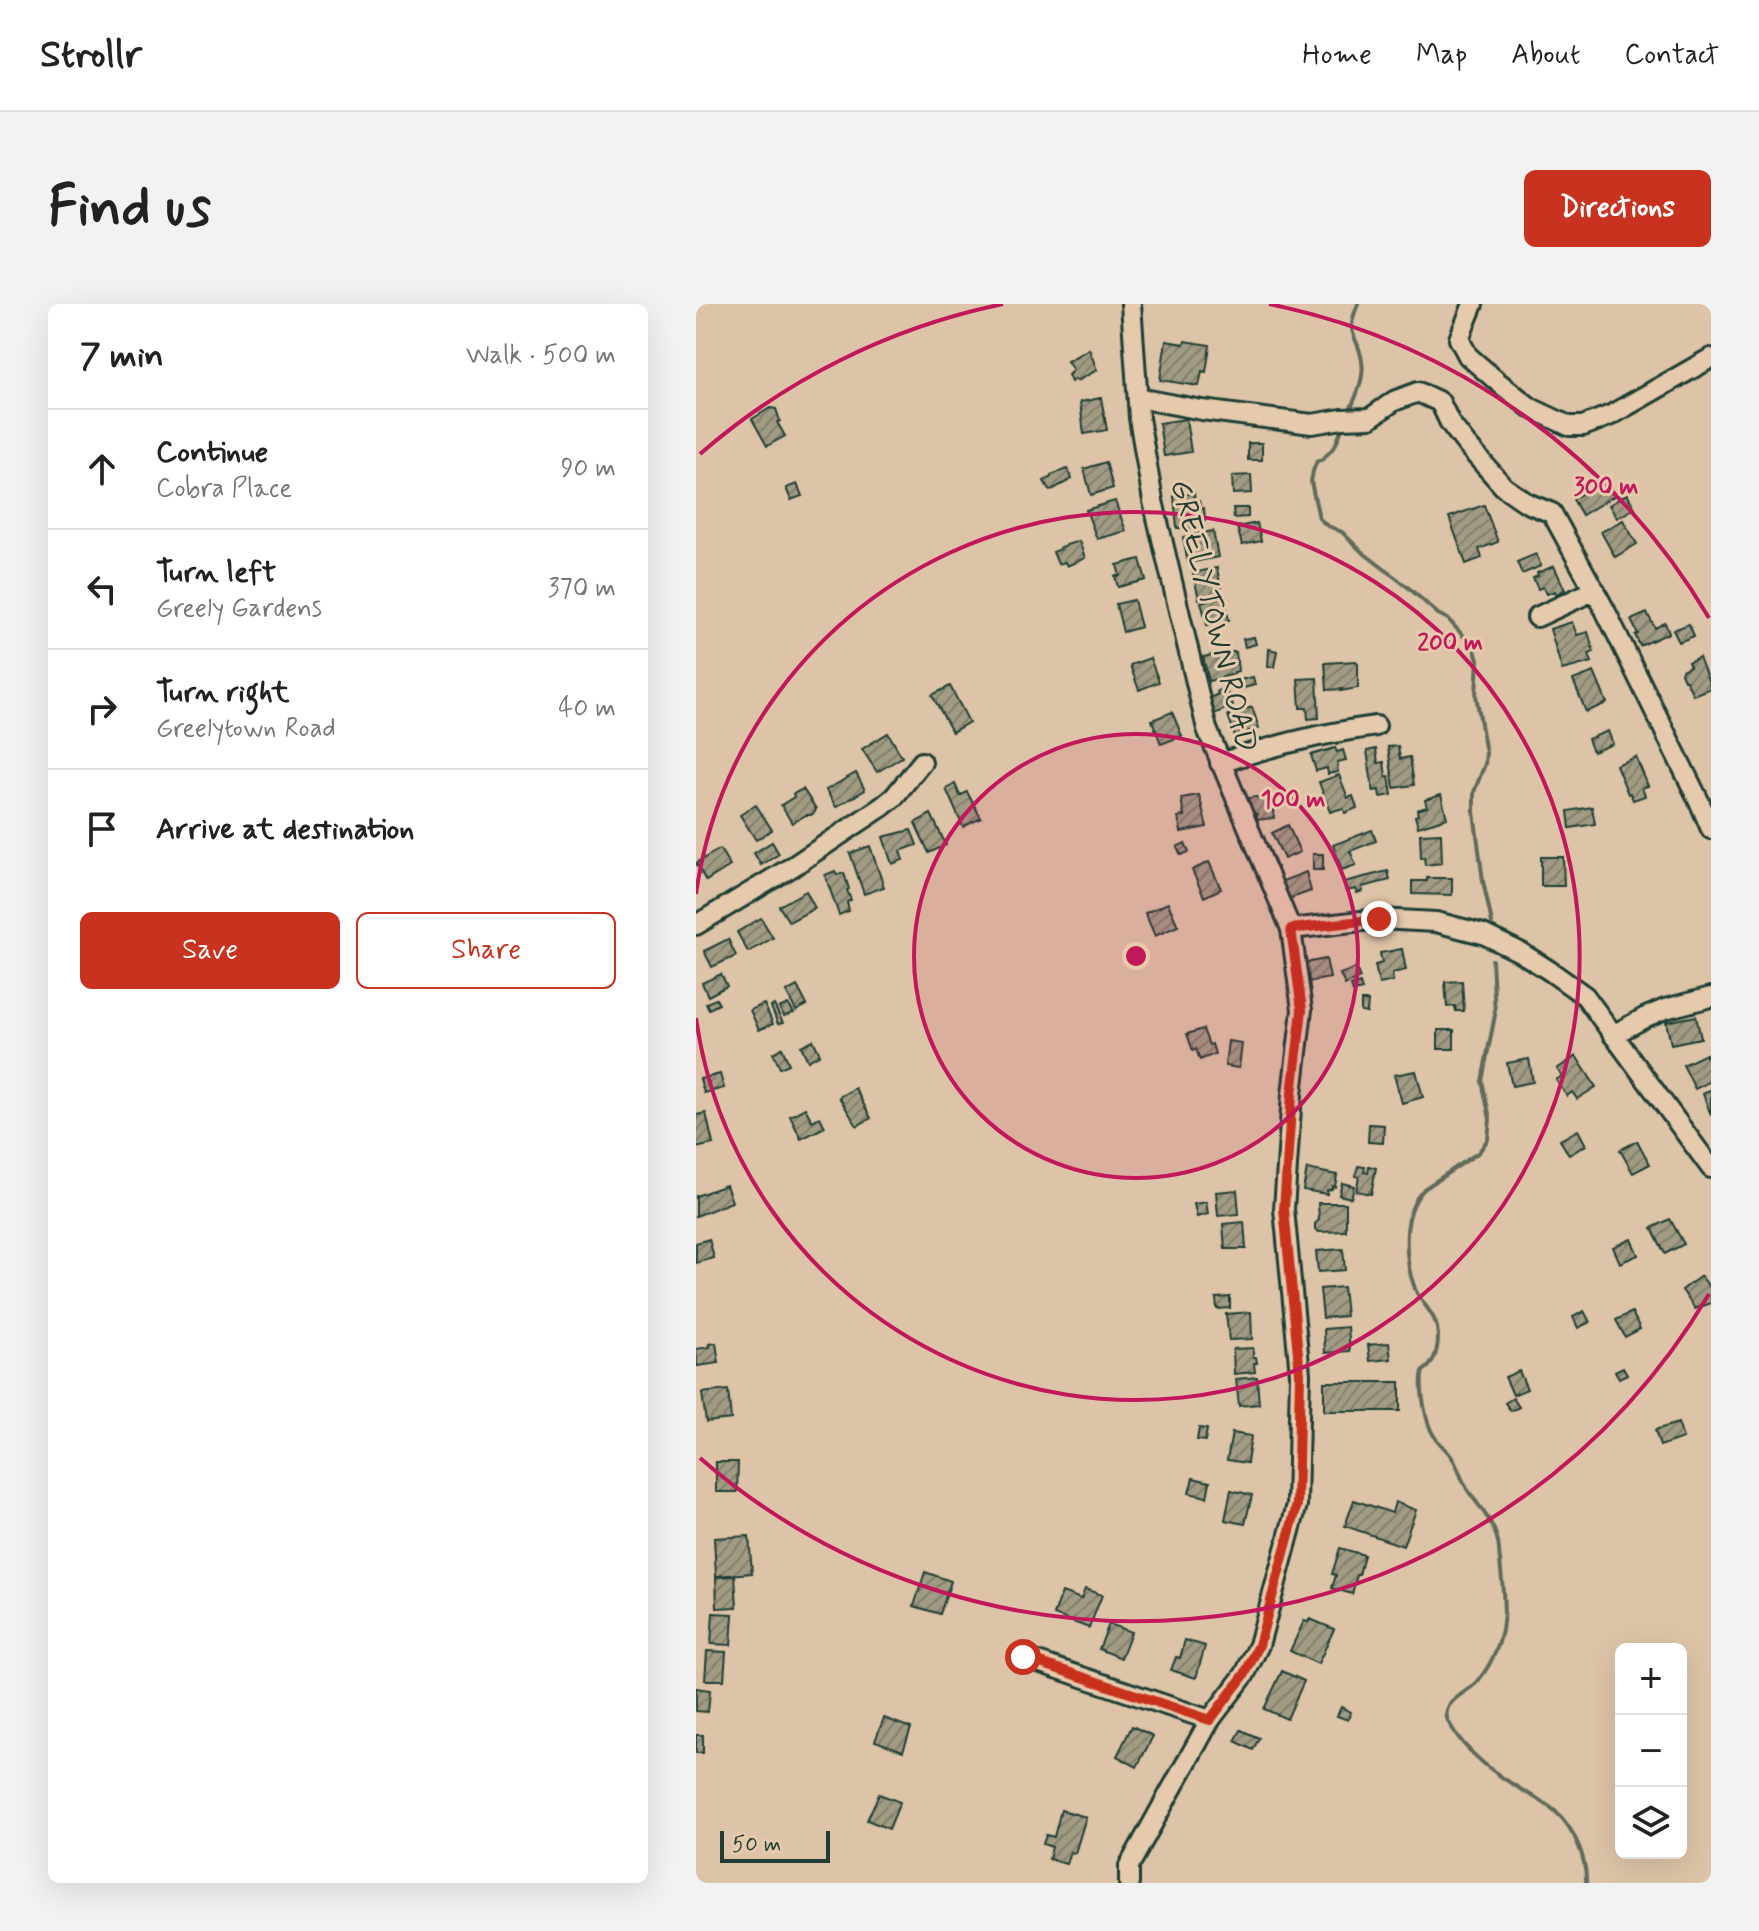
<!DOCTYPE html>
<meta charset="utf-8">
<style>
:root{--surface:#fff;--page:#f2f2f2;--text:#222;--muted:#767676;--line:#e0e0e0;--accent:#c8321e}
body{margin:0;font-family:Mynerve,sans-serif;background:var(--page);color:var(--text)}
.controls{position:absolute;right:24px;bottom:24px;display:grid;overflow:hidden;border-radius:12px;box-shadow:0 8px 32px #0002}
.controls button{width:72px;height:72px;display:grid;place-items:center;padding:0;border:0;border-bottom:2px solid var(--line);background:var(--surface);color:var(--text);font:40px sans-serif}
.scale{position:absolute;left:24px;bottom:20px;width:110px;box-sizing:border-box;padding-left:8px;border:4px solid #1f3d34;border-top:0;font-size:22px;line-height:28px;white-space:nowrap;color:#1f3d34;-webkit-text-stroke:6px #e5caad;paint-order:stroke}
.stop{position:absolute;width:24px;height:24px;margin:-18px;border:6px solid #c8321e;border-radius:50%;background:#fff}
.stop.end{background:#c8321e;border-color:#fff;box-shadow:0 2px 8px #0008}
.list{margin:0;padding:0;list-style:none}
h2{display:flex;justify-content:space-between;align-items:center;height:104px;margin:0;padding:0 32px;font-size:34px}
h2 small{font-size:26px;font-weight:400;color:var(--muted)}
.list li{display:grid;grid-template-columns:52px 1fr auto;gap:24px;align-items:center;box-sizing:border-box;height:120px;padding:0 32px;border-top:2px solid var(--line)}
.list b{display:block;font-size:30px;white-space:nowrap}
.list p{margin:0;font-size:26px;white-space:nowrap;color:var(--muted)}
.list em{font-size:26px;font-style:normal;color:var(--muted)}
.actions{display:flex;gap:16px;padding:24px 32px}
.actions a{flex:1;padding:18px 0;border:2px solid var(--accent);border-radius:12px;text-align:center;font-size:28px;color:var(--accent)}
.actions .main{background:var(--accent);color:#fff}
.icon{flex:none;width:44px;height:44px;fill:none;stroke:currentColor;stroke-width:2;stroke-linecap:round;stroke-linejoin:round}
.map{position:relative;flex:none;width:1015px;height:1579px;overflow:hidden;border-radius:12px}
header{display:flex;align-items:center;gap:48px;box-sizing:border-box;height:112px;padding:0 40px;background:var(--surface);border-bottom:2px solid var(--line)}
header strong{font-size:38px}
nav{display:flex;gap:44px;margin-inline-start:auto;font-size:28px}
.intro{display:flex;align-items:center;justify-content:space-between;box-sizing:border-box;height:192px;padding:0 48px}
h1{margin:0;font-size:56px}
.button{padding:20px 36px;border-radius:12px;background:var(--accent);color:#fff;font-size:28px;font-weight:700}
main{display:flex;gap:48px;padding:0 48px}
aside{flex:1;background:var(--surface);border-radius:12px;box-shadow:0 8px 32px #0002}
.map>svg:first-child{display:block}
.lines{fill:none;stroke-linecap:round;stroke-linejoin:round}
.stream{stroke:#606b5c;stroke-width:4}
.building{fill:url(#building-hatch);stroke:#1f3d34;stroke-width:2}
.street-casing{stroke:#1f3d34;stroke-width:24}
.street{stroke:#e5caad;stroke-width:18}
.route{stroke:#c8321e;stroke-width:10}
.ring{fill:none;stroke:#c2185b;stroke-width:4}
.labels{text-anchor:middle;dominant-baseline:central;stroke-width:6;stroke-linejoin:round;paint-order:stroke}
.street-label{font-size:30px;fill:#1f3d34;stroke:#e5caad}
.centre{fill:#c2185b;stroke:#e5caad;stroke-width:4}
.ring-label{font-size:24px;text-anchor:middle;font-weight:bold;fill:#c2185b;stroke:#e5caad;stroke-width:6;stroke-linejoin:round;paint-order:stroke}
</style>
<header>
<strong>Strollr</strong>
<nav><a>Home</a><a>Map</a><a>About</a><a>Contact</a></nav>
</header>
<div class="intro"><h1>Find us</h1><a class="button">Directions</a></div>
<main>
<aside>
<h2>7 min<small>Walk · 500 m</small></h2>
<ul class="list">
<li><svg class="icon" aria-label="ahead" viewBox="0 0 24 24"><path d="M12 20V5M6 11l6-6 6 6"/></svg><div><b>Continue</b><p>Cobra Place</p></div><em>90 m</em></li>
<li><svg class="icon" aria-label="left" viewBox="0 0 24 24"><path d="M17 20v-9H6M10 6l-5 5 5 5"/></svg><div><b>Turn left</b><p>Greely Gardens</p></div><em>370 m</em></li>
<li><svg class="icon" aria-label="right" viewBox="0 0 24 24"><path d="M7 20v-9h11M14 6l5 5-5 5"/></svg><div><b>Turn right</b><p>Greelytown Road</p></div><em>40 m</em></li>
<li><svg class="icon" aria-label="arrive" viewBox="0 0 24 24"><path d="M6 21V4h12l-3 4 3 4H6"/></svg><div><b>Arrive at destination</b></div></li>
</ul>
<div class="actions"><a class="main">Save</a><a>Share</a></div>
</aside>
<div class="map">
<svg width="1015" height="1579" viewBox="0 0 1015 1579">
<defs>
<pattern id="building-hatch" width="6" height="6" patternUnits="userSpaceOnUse" patternTransform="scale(2)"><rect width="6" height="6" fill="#a29b84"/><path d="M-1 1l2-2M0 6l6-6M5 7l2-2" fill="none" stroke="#83806d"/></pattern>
</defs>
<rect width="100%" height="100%" fill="#ddc4a8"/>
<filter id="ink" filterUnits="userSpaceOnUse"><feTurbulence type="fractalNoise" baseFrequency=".0125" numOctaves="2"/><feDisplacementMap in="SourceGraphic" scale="16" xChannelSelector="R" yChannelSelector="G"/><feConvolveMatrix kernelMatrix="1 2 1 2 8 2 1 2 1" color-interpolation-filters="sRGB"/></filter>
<g filter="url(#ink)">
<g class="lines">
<g class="stream">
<path d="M653,108C660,93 669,74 666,57C662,29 648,33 662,0"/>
<polyline points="648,120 639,142 627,155 621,157 617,167 615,178 623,214 630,221 646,228 665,247 713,284 742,310 752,315 777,343 782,355 780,391 790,449 789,460 778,488 778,508 787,577 796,619"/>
<path d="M796,656L799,711L786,777L794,815L792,835L783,848L728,885C705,908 708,956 719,985C724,997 734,1005 739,1017C745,1032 742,1059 727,1067C723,1081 729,1118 738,1132C743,1140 752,1146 757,1155C763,1165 766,1178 773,1188C785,1205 802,1223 803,1246C806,1286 816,1321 794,1359C790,1366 786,1373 780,1379C769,1390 742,1399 753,1419C770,1450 801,1471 829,1488C840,1494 851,1499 860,1508C878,1524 891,1555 890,1579"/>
</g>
</g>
<g class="building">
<polygon points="470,37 488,40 489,37 514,41 510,68 506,67 503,82 464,76"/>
<polygon points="393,45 401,66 381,77 379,75 375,78 372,71 377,66 371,57"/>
<polygon points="405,94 411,126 388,130 384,98"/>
<polygon points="74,104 80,105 84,117 81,118 89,132 71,142 56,115"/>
<polygon points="490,115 495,148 468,152 463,119"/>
<rect x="552" y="139" width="14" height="17"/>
<polygon points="410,158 417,184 395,191 388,165"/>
<polygon points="371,165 376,175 354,187 348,177 355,173 355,171"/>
<polygon points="555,171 556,189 537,190 536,172"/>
<polygon points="909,176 918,192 886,211 877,195"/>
<polygon points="101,180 106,192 95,196 90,184"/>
<polygon points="498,189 499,198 503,197 505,205 508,204 509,216 500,217 501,222 497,224 481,224 478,192"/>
<polygon points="931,190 939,204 921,214 913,201"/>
<polygon points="419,197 430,227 401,235 390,206"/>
<polygon points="788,201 802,238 783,245 786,254 770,260 753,213"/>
<polygon points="537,204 552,204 552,213 538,214"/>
<polygon points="927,216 941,240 919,253 905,228"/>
<polygon points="561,219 565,237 546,241 541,223"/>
<polygon points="517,227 522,253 492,259 487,233"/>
<polygon points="383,237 389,254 371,262 369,258 362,260 357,248 365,245 364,243"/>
<polygon points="840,250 845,262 826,270 821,258"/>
<polygon points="444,255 450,276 422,283 419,272 424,272 421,261"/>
<polygon points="858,262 869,286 860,290 859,287 851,290 847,283 842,285 837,274 842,272 841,269"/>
<polygon points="521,264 526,290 503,295 497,269"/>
<polygon points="527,292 533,316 511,321 505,298"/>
<polygon points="438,296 445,323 427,328 420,300"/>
<polygon points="951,309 959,324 969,319 973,329 944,342 939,331 942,330 935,316"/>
<polygon points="876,318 881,331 892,328 898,348 893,350 896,358 866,366 854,325"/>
<polygon points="993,320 998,332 983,338 977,326"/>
<polygon points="558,333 560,340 549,343 547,335"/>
<polygon points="573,345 581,347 578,363 572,363"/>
<polygon points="531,348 540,348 542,367 538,368 538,370 513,377 507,353"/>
<polygon points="1003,353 1015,384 997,391 990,376 988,376 985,369 986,366 994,362 992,358"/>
<polygon points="454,354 463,378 443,386 434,361"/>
<polygon points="660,357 662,360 662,384 645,387 646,385 631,386 629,359"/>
<polygon points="898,368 911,399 890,408 877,376"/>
<polygon points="557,373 559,381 544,385 542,376"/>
<polygon points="621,374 623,414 612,415 611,404 604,404 602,375"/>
<polygon points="254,382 273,418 256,428 236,391"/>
<polygon points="529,384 537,402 518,410 512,395 522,390 521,387"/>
<polygon points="556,403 563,424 539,432 532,411"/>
<polygon points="476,408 486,432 465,440 456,416"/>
<polygon points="912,427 917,440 897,448 892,435"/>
<polygon points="192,429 206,453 181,468 166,445"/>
<polygon points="702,442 704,455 714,453 718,481 698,484 692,443"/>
<polygon points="639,444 641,448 647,446 650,456 641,458 642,468 632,470 631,464 620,467 615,451"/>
<polygon points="680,445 682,459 688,458 690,473 693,472 696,491 684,493 683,486 677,487 671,447"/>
<polygon points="940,453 952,482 946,484 949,492 937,496 934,489 932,490 920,461"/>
<polygon points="160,469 169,486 140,503 130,486"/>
<polygon points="643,471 652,494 657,492 661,504 649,509 647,504 634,508 623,478"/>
<polygon points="259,480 264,492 271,488 285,514 267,523 250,485"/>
<polygon points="107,485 120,505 119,508 115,511 110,511 96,519 85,501 98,493 97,490"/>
<polygon points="503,491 511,523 485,528 482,513 488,512 485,494"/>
<polygon points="575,491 578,514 561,516 561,510 554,511 552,494"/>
<polygon points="745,491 751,514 722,523 719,512 722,511 721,506 731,503 729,496"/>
<polygon points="60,501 76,526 60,536 44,511"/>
<polygon points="896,503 899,520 874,524 872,507"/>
<polygon points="235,510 250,541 233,549 219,519"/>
<polygon points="592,521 604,548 588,555 576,529"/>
<polygon points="215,526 221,541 204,547 207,556 196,560 187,533"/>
<polygon points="676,526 680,537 654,547 660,561 646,566 637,541"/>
<polygon points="745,529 746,559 729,561 728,553 725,554 724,530"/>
<polygon points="76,538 83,550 65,561 58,549"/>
<polygon points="489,539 493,548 485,551 481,543"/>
<polygon points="174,542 188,583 168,590 154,549"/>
<polygon points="24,545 34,562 10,577 0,559"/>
<rect x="617" y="550" width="10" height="16"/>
<polygon points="845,553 867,553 868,582 845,582"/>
<polygon points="513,558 525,585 508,593 496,566"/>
<polygon points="139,567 141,571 148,569 153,585 151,586 155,596 151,598 153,607 143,611 129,571"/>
<polygon points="692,567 694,576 666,583 667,587 661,589 660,585 650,587 648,578"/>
<polygon points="610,568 615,587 590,596 584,578"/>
<polygon points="731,574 756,574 756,591 716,590 716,577 731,577"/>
<polygon points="110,587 119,604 93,618 83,602"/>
<polygon points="472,599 482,622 459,632 449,609"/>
<polygon points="65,614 77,634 52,648 41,628"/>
<polygon points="32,635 40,652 16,663 8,647"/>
<polygon points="706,645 710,666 696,669 697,677 683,680 679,661 686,659 684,649"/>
<polygon points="630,655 634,674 612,678 608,659"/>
<polygon points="660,664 664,674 649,681 644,670"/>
<polygon points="25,670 31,682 12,692 6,679"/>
<polygon points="766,677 768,707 760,707 759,702 751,703 749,678"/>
<polygon points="664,679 666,686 657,688 655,682"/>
<polygon points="101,682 111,701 100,707 90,688"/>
<polygon points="20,695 23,700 13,705 10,699"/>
<polygon points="665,697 672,697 671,709 665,708"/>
<polygon points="68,700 77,720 63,726 54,706"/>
<polygon points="92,700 98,709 88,712 83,704"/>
<polygon points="78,701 87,719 82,720 75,703"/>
<polygon points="1000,712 1005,734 975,740 970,718"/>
<polygon points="507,725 513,741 516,740 519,750 504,756 500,745 497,747 491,730"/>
<rect x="742" y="726" width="16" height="19"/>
<polygon points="117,736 124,750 112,757 105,742"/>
<polygon points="532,737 546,739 543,764 529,762"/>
<polygon points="86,744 93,760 84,764 77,749"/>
<polygon points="1010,750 1010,752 1015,750 1015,758 1013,759 1015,763 1015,777 999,785 987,761"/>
<polygon points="880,752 900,783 881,795 876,788 871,792 860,776 866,772 861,765"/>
<polygon points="833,755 837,778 816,782 811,759"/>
<polygon points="720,767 727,793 706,799 698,771"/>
<polygon points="24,770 28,784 8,789 4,775"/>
<polygon points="159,784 175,814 161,822 143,793"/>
<polygon points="1015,785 1015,811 1007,790"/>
<polygon points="109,804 116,817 124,813 129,823 105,835 94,812"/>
<polygon points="10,809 17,840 0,844 0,811"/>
<polygon points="673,820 688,821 687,839 672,838"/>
<polygon points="882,826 890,841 873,851 864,836"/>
<polygon points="941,837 954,860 937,869 924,846"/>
<polygon points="662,862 669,863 668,868 672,869 673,862 680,864 675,890 660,887 663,873 660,872"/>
<polygon points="611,865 641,871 639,883 636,882 636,885 631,886 631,890 607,886"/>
<polygon points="646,879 658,882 655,894 643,891"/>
<polygon points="30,881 36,898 0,912 0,892"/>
<polygon points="541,886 543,910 522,912 520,888"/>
<polygon points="510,898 512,910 501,913 498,900"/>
<polygon points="622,899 650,899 650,927 623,928 619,925 619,920 623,916"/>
<polygon points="974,915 988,940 969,950 956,924"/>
<polygon points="548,918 550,945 529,945 527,920"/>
<polygon points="13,935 18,954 0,959 0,939"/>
<polygon points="935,935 942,951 924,959 917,943"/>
<polygon points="647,945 649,966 622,968 620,947"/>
<polygon points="1005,972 1015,985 1015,999 999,1005 986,986"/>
<polygon points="647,983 650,1012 627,1014 624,985"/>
<polygon points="534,993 534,1004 521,1005 520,994"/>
<polygon points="888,1007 894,1018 882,1024 877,1013"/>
<polygon points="555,1008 556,1035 533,1036 530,1010"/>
<polygon points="936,1008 944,1025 929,1033 920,1016"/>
<polygon points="652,1023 654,1047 629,1049 628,1025"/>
<polygon points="20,1039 23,1059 1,1062 0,1045 14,1043 13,1040"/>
<polygon points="693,1039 695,1055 674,1057 672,1041"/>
<polygon points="557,1044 557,1053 560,1053 561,1059 558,1059 559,1068 538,1070 537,1045"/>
<polygon points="927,1063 931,1070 923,1074 919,1067"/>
<polygon points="823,1067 831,1085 817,1091 809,1073"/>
<polygon points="561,1073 563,1100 543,1102 540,1075"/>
<rect x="628" y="1078" width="76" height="29"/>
<polygon points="32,1086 35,1115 10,1118 6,1089"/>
<polygon points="817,1094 823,1103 815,1107 809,1099"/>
<polygon points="982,1119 987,1134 964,1142 959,1126"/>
<polygon points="503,1124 511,1125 509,1137 501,1136"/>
<polygon points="536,1129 555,1132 551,1159 531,1156"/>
<polygon points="20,1158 42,1158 41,1188 20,1188"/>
<polygon points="497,1174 514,1178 511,1193 493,1189"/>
<polygon points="535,1186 556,1191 549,1220 529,1216"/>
<polygon points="658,1196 696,1209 699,1198 720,1206 707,1242 649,1222"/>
<polygon points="53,1232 56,1269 20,1272 18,1234"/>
<polygon points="644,1244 668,1251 663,1271 661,1271 656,1290 636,1284 640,1271 636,1270"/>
<polygon points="229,1268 255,1277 244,1310 218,1302"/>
<polygon points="39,1272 41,1303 21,1304 20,1273"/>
<polygon points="389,1285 406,1291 393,1324 358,1311 366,1288 385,1295"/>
<polygon points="17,1309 37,1310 35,1341 15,1340"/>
<polygon points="614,1315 638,1325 622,1360 594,1347 608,1317 612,1318"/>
<polygon points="413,1320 435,1328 425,1354 403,1345"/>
<polygon points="489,1336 509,1342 500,1374 475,1366 480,1353 484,1354"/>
<polygon points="11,1347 30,1348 28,1376 9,1376"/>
<polygon points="586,1367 608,1377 591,1415 568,1405"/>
<polygon points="0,1384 14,1386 12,1408 0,1407"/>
<polygon points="645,1403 655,1408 652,1416 641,1412"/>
<polygon points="188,1414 215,1424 207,1447 179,1437"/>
<polygon points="436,1422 457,1432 441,1463 421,1452"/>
<polygon points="545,1426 563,1434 557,1446 539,1437"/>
<rect x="0" y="1431" width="7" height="18"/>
<polygon points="183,1490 204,1498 193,1525 171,1516"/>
<polygon points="365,1506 390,1513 379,1549 374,1548 370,1560 353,1555 356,1543 347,1540 350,1531 358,1533"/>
</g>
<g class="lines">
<defs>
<g id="street">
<polyline points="435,0 443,114 457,197 511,425 595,625 683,615 740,618 787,630 824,648 854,667 889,692 1015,864"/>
<polyline points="777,0 763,35 772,52 802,78 835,104 873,122 887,122 915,111 1015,54"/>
<polyline points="442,94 506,106 616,120 646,115 674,114 698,97 722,88 744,98 754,119 770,140 808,183 831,199 856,209 909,306 1003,497 1015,525"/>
<polyline points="841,313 899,286"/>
<path d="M524,459C575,442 627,429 680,422"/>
<polyline points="0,621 96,563 187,502 198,493 226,458"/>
<polyline points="917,731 950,713 969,705 1015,693"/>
<polyline points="327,1353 514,1416"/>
<polyline points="433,1579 433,1562 514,1416 549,1370 563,1341 601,1201 604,1070 588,905 596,790 606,706 595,625"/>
</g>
</defs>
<use href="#street" class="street-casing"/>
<use href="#street" class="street"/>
</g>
</g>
<g class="lines" filter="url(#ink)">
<polyline class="route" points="327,1353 514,1416 549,1370 563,1341 601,1201 604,1070 588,905 596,790 606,706 595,625 683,615"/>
</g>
<circle cx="440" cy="652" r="222" fill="#c2185b" fill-opacity=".12"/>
<g class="ring">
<circle cx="440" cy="652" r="222"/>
<path d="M0 590A444 444 0 1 1 0 714"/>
<path d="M1013 990A665 665 0 0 1 4 1154M4 150A665 665 0 0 1 307 0M573 0A665 665 0 0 1 1013 314"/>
</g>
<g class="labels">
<g class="street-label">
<text transform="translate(517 312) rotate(76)">GREELYTOWN ROAD</text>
</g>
</g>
<circle cx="440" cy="652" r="12" class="centre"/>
<g class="ring-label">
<text x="910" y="190">300 m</text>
<text x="754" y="346">200 m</text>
<text x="597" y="503">100 m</text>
</g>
</svg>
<div class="controls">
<button>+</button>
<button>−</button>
<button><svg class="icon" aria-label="layers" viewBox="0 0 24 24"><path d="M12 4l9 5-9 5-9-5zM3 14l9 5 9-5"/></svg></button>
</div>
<div class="scale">50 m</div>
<div class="stop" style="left:327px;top:1353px"></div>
<div class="stop end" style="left:683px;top:615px"></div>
</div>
</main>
